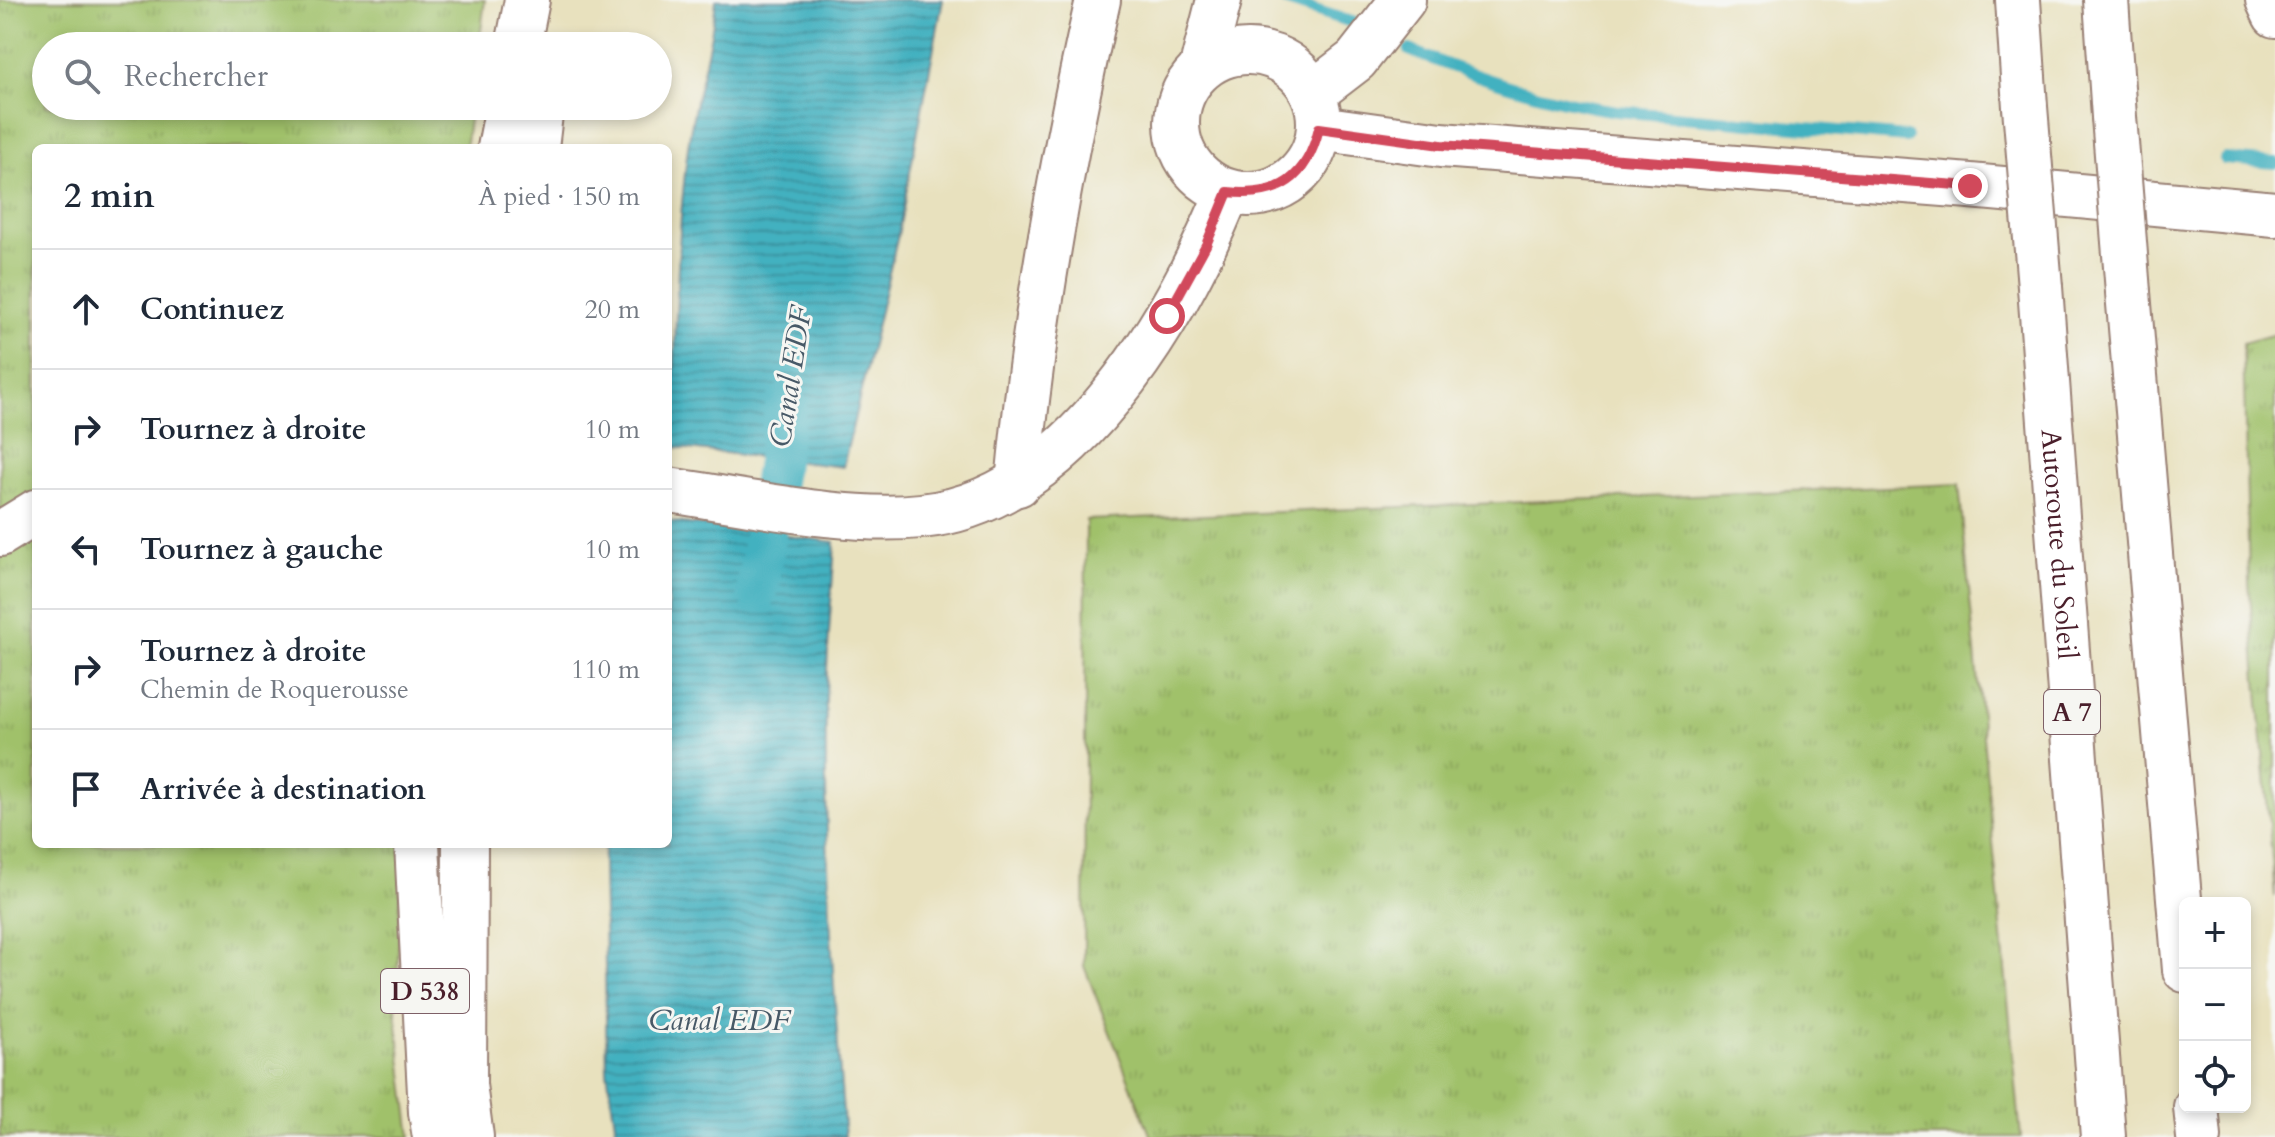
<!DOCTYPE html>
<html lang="fr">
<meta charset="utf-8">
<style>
:root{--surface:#fff;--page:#f6f6f7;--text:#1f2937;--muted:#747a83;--line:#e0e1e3}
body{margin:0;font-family:Cardo,serif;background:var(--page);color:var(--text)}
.controls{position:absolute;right:24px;bottom:24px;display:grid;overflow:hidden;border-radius:12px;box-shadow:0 4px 12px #0003}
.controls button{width:72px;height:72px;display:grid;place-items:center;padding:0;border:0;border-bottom:2px solid var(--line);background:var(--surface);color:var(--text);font:40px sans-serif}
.stop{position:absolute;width:24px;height:24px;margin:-18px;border:6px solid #d1495b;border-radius:50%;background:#fff}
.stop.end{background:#d1495b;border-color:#fff;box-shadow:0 2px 8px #0008}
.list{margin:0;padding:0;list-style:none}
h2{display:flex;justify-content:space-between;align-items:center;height:104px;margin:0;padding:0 32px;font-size:34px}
h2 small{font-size:26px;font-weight:400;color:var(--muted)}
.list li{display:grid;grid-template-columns:52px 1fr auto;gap:24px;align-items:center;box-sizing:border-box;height:120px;padding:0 32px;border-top:2px solid var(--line)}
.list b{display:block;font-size:30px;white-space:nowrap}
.list p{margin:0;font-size:26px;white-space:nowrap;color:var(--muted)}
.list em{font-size:26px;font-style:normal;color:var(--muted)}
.icon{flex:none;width:44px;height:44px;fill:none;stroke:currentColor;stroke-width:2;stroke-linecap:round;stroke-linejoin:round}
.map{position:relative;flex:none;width:2275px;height:1137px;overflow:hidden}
.search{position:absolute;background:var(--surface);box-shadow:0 4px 12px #0003;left:32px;top:32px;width:640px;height:88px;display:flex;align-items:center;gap:20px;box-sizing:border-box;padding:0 28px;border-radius:44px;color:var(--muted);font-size:30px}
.panel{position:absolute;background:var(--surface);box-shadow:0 4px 12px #0003;left:32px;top:144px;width:640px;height:704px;border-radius:12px}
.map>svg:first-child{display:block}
.grass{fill:url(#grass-tufts);stroke:#75704a;stroke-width:2}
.water{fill:url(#water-rules);stroke:#466876;stroke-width:2}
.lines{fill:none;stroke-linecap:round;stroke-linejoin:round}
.stream{stroke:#43b1c0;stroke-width:12}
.canal{stroke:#43b1c0;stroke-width:42}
.minor-casing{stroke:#998074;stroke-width:48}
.major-casing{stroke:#998074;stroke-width:48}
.highway-casing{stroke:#998074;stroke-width:48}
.minor{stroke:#fff;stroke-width:44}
.major{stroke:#fff;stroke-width:44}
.highway{stroke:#fff;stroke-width:44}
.highway-bridge-casing{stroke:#998074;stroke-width:48;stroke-linecap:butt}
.highway-bridge{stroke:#fff;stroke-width:44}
.route{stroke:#d1495b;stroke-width:10}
.labels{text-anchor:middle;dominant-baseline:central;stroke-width:6;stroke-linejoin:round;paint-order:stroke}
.shield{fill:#f6f6f2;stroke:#7e6067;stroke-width:2}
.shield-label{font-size:26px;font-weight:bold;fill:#4a1f2b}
.street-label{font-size:28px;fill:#4a1f2b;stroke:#f6f6f2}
.water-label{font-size:30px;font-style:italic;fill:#475967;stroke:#f6f6f2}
</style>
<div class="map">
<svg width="2275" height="1137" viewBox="0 0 2275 1137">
<defs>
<pattern id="grass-tufts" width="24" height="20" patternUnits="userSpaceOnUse" patternTransform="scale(2)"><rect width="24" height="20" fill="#a0c16a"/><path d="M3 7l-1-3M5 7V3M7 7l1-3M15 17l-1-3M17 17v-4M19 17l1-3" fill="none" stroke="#8ba55c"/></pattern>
<pattern id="water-rules" width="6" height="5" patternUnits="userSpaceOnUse" patternTransform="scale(2)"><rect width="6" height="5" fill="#43b1c0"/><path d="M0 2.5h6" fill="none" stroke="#3a8f9c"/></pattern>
</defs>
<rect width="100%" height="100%" fill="#f6f6f2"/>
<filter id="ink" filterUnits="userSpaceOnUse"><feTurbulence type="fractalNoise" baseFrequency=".0125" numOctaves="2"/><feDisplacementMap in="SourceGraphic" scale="16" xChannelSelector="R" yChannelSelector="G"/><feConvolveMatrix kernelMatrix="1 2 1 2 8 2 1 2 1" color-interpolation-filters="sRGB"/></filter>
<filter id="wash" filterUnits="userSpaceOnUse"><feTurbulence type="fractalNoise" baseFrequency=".006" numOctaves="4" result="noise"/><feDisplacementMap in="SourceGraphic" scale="32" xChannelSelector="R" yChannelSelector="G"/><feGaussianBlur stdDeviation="1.8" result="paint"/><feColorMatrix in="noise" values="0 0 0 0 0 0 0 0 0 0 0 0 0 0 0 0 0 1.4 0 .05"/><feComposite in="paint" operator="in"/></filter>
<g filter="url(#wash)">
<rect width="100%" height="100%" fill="#e8e1be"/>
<g class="grass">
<polygon points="0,0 485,0 479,46 46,46 46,106 471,106 465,148 36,148 36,844 402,844 396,1017 411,1137 0,1137"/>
<polygon points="2275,334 2275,897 2249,583 2243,343"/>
<polygon points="1959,484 2021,1137 1151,1137 1084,966 1086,520"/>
</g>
<g class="water">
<path d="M716,0H943L898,235L843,467L672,447C676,343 675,236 690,133C697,88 712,45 716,0Z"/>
<path d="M668,521L835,542C832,595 827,647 826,700C824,846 833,991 845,1137H617L607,1071L603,862L605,844H668Z"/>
</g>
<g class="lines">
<g class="stream">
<polyline points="1284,0 1361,25"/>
<path d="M1409,50C1477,77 1545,101 1617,111L1906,137"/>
<polyline points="2225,159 2275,163"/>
</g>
<polyline class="canal" points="757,591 786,404"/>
</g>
</g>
<g filter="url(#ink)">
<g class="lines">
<defs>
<g id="minor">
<polyline points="2268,0 2275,15"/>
<polyline points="1313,93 1356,60 1403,0"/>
<polyline points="1319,128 1441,145 1970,186 2275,214"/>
<path d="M1018,484C1033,321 1062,159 1098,0"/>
<polyline points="0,534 36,512"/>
</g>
<g id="major">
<polyline points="518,46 527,0"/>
<circle cx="1248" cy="123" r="71"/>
<polyline points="1202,67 1219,0"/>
<polyline points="500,148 508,106"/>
<polyline points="536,148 541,106"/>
<path d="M668,490C747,501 843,524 921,516C1071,502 1177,317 1228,192"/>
<polyline points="417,844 431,1112 435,1137"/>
<polyline points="465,844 464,1085 471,1137"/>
</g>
<g id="highway">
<polyline points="2018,0 2025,107"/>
<polyline points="2106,0 2114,117"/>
<path id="s1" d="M2040,287L2103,1137"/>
<polyline points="2128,292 2185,970"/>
<polyline points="2196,1107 2199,1137"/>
</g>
</defs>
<use href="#minor" class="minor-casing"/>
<use href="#major" class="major-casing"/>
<use href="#highway" class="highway-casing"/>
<use href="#minor" class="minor"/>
<use href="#major" class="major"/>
<use href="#highway" class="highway"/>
<defs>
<g id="highway-bridge">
<polyline points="2025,107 2040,287"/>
<polyline points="2114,117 2128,292"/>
</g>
</defs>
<use href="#highway-bridge" class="highway-bridge-casing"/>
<use href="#highway-bridge" class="highway-bridge"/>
</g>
</g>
<g class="lines" filter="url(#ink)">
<path class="route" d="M1167,316L1206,245L1228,192C1279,198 1307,178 1319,128L1441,145L1970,186"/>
</g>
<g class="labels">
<g class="shield">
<rect x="2044" y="690" width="56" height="44" rx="6"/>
<rect x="381" y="969" width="88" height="44" rx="6"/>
</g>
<g class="shield-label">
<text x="2072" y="712">A 7</text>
<text x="425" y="991">D 538</text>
</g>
<g class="street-label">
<text stroke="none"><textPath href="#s1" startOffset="258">Autoroute du Soleil</textPath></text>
</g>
<g class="water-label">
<text transform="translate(791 376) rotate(-81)">Canal EDF</text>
<text x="720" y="1020">Canal EDF</text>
</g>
</g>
</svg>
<div class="controls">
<button>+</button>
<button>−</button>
<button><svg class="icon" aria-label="locate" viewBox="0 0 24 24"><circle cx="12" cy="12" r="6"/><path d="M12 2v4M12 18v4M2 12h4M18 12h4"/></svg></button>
</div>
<div class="stop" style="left:1167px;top:316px"></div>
<div class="stop end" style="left:1970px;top:186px"></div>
<div class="search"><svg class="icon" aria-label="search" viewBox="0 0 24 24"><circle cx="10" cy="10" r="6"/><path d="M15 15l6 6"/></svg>Rechercher</div>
<section class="panel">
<h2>2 min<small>À pied · 150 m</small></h2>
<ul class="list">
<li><svg class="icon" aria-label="ahead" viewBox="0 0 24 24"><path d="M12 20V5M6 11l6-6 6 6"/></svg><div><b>Continuez</b></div><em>20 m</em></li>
<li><svg class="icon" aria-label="right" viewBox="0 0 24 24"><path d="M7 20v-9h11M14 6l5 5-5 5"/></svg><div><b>Tournez à droite</b></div><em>10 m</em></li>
<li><svg class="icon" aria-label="left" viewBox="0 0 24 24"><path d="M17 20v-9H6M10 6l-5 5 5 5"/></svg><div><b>Tournez à gauche</b></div><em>10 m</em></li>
<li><svg class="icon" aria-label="right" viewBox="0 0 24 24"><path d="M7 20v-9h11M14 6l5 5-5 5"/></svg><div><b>Tournez à droite</b><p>Chemin de Roquerousse</p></div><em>110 m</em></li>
<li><svg class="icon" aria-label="arrive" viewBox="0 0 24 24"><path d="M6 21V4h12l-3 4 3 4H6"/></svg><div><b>Arrivée à destination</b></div></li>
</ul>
</section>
</div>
